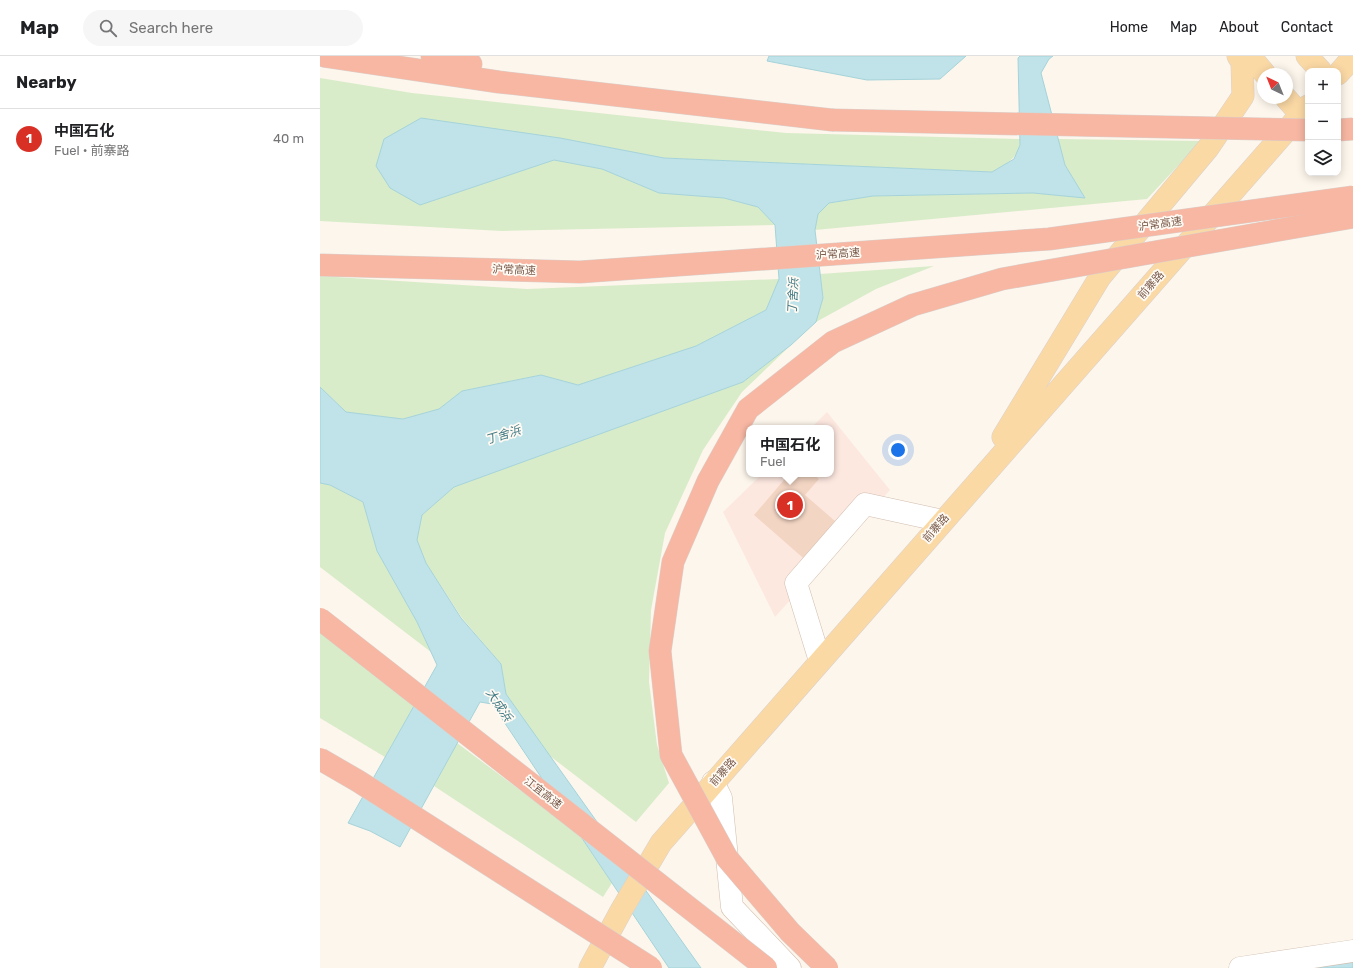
<!DOCTYPE html>
<meta charset="utf-8">
<style>
:root{--surface:#fff;--page:#f6f6f6;--text:#202124;--muted:#757577;--line:#e0e0e0;--accent:#d93025}
body{margin:0;font-family:Rubik,"Noto Sans SC",sans-serif;background:var(--page);color:var(--text)}
.controls{position:absolute;right:12px;top:12px;display:grid;overflow:hidden;border-radius:8px;box-shadow:0 2px 10px #0003}
.controls button{width:36px;height:36px;display:grid;place-items:center;padding:0;border:0;border-bottom:1px solid var(--line);background:var(--surface);color:var(--text);font:20px sans-serif}
.compass{position:absolute;left:937px;top:12px;width:36px;height:36px;border-radius:50%;background:var(--surface);box-shadow:0 2px 10px #0003;rotate:317deg}
.you{position:absolute;left:578px;top:394px;width:14px;height:14px;margin:-10px;border:3px solid #fff;border-radius:50%;background:#1a73e8;box-shadow:0 0 0 6px #1a73e833}
.badge{display:grid;place-items:center;width:26px;height:26px;border-radius:50%;background:var(--accent);color:#fff;font-size:13px;font-weight:700}
.pin{position:absolute;translate:-50% -50%;border:2px solid #fff;box-shadow:0 1px 4px #0006}
.popup{position:absolute;left:426px;top:369px;width:88px;height:52px;box-sizing:border-box;display:grid;place-content:center;border-radius:8px;background:var(--surface);filter:drop-shadow(0 1px 3px #0005);font-size:13px;white-space:nowrap;color:var(--muted)}
.popup b{font-size:15px;color:var(--text)}
.popup::after{content:'';position:absolute;left:50%;top:100%;margin-left:-8px;border:8px solid transparent;border-top-color:var(--surface)}
.list{margin:0;padding:0;list-style:none}
h2{display:flex;justify-content:space-between;align-items:center;height:52px;margin:0;padding:0 16px;font-size:17px}
h2 small{font-size:13px;font-weight:400;color:var(--muted)}
.list li{display:grid;grid-template-columns:26px 1fr auto;gap:12px;align-items:center;box-sizing:border-box;height:60px;padding:0 16px;border-top:1px solid var(--line)}
.list b{display:block;font-size:15px;white-space:nowrap}
.list p{margin:0;font-size:13px;white-space:nowrap;color:var(--muted)}
.list em{font-size:13px;font-style:normal;color:var(--muted)}
.icon{flex:none;width:22px;height:22px;fill:none;stroke:currentColor;stroke-width:2;stroke-linecap:round;stroke-linejoin:round}
.map{position:relative;flex:none;width:1033px;height:912px;overflow:hidden}
header{display:flex;align-items:center;gap:24px;box-sizing:border-box;height:56px;padding:0 20px;background:var(--surface);border-bottom:1px solid var(--line)}
header strong{font-size:19px}
nav{display:flex;gap:22px;margin-inline-start:auto;font-size:14px}
.search{width:280px;height:36px;background:var(--page);display:flex;align-items:center;gap:10px;box-sizing:border-box;padding:0 14px;border-radius:22px;color:var(--muted);font-size:15px}
main{display:flex}
aside{flex:1;background:var(--surface)}
.map>svg:first-child{display:block}
.commercial{fill:#fde8e0}
.green{fill:#d8ecc9}
.water{fill:#bfe3e8;stroke:#a5d3da}
.building{fill:#f3d5c3}
.lines{fill:none;stroke-linecap:round;stroke-linejoin:round}
.minor-casing{stroke:#d1beb0;stroke-width:23}
.major-casing{stroke:#dad1cd;stroke-width:23}
.highway-casing{stroke:#dad1cd;stroke-width:23}
.minor{stroke:#fff;stroke-width:22}
.major{stroke:#fbd9a5;stroke-width:22}
.highway{stroke:#f7b7a3;stroke-width:22}
.highway-bridge-casing{stroke:#dad1cd;stroke-width:23;stroke-linecap:butt}
.highway-bridge{stroke:#f7b7a3;stroke-width:22}
.labels{text-anchor:middle;dominant-baseline:central;stroke-width:3.5;stroke-linejoin:round;paint-order:stroke}
.street-label{font-size:11px;fill:#7a5c4d;stroke:#fffaf3}
.water-label{font-size:12px;font-style:italic;fill:#437c86;stroke:#fffaf3}
</style>
<header>
<strong>Map</strong>
<div class="search"><svg class="icon" aria-label="search" viewBox="0 0 24 24"><circle cx="10" cy="10" r="6"/><path d="M15 15l6 6"/></svg>Search here</div>
<nav><a>Home</a><a>Map</a><a>About</a><a>Contact</a></nav>
</header>
<main>
<aside>
<h2>Nearby<small></small></h2>
<ul class="list">
<li><span class="badge">1</span><div><b>中国石化</b><p>Fuel · 前寨路</p></div><em>40 m</em></li>
</ul>
</aside>
<div class="map">
<svg width="1033" height="912" viewBox="0 0 1033 912">
<rect width="100%" height="100%" fill="#fdf6ec"/>
<polygon class="commercial" points="507,356 570,434 455,561 403,456 442,418 511,418 511,372 491,372"/>
<g class="green">
<path d="M0,22L92,37L466,77L700,83C701,101 686,108 672,116L344,102L240,82L100,149L234,104L282,113L339,137L404,142L438,151L455,169L182,175L0,165Z"/>
<polygon points="738,83 881,85 827,143 495,174 498,158 509,147 553,140 713,137 765,142 745,109"/>
<polygon points="614,210 556,233 496,266 503,242 500,218"/>
<polygon points="0,220 207,233 459,223 446,254 376,290 258,329 221,319 142,335 119,353 83,363 26,356 0,331"/>
<polygon points="471,289 422,336 383,394 345,477 331,554 329,626 337,689 349,727 316,766 230,700 186,638 181,608 142,562 106,507 97,484 102,459 134,431 423,326"/>
<polygon points="0,427 10,429 43,446 57,495 97,566 111,596 0,511"/>
<polygon points="0,575 94,650 65,701 0,662"/>
<polygon points="137,687 259,778 292,827 283,841 114,730"/>
</g>
<g class="water">
<polygon points="449,0 646,0 620,23 547,24 447,5"/>
<polygon points="700,0 733,0 729,3 721,17 745,109 765,142 713,137 553,140 509,147 498,158 495,174 503,242 496,266 471,289 423,326 134,431 102,459 97,484 106,507 141,562 181,608 186,638 381,912 349,912 172,648 160,646 80,791 50,775 28,767 117,609 97,566 57,495 43,446 10,429 0,427 0,331 26,356 83,363 119,353 142,335 221,319 258,329 376,290 446,254 459,223 455,169 438,151 404,142 339,137 282,113 234,104 100,149 70,132 56,110 64,83 101,62 240,82 344,102 672,116 694,103 700,89 698,2"/>
<polygon points="1033,905 1033,912 995,912"/>
</g>
<polygon class="building" points="469,418 493,418 499,423 485,439 522,471 490,508 434,459"/>
<g class="lines">
<defs>
<g id="minor">
<polyline points="500,605 476,527 545,448 623,465"/>
<polyline points="393,726 401,742 412,851 470,912"/>
<polyline points="920,912 1033,895"/>
</g>
<g id="major">
<polyline points="930,0 945,18"/>
<polyline points="987,0 1001,15"/>
<polyline points="1018,18 1033,1"/>
<polyline points="966,42 981,59"/>
<polyline points="683,381 780,221 888,92 923,40 922,6 918,0"/>
<polyline points="270,912 302,853 341,787 988,50"/>
</g>
<g id="highway">
<polyline points="4,0 179,26 512,64"/>
<polyline points="112,0 151,8"/>
</g>
</defs>
<use href="#minor" class="minor-casing"/>
<use href="#major" class="major-casing"/>
<use href="#highway" class="highway-casing"/>
<use href="#minor" class="minor"/>
<use href="#major" class="major"/>
<use href="#highway" class="highway"/>
<defs>
<g id="highway-bridge">
<polyline points="512,64 988,74"/>
<polyline points="1018,74 1033,73"/>
<polyline points="0,209 260,216 729,183 1033,141"/>
<polyline points="0,563 446,912"/>
<polyline points="0,703 38,725 331,912"/>
<polyline points="507,912 470,876 407,802 351,699 340,595 353,506 388,425 428,353 513,286 593,249 682,223 1033,161"/>
</g>
</defs>
<use href="#highway-bridge" class="highway-bridge-casing"/>
<use href="#highway-bridge" class="highway-bridge"/>
</g>
<g class="labels">
<g class="street-label">
<text transform="translate(840 168) rotate(-8)">沪常高速</text>
<text transform="translate(518 198) rotate(-4)">沪常高速</text>
<text transform="translate(194 214) rotate(2)">沪常高速</text>
<text transform="translate(831 229) rotate(-49)">前寨路</text>
<text transform="translate(616 472) rotate(-49)">前寨路</text>
<text transform="translate(403 716) rotate(-49)">前寨路</text>
<text transform="translate(223 737) rotate(38)">江宜高速</text>
</g>
<g class="water-label">
<text transform="translate(473 240) rotate(-87)">丁舍浜</text>
<text transform="translate(183 379) rotate(-17)">丁舍浜</text>
<text transform="translate(179 649) rotate(56)">大成浜</text>
</g>
</g>
</svg>
<div class="controls">
<button>+</button>
<button>−</button>
<button><svg class="icon" aria-label="layers" viewBox="0 0 24 24"><path d="M12 4l9 5-9 5-9-5zM3 14l9 5 9-5"/></svg></button>
</div>
<svg class="compass" viewBox="-18 -18 36 36"><path d="M0-13l5 13h-10z" fill="#e53935"/><path d="M0 13l5-13h-10z" fill="#757577"/></svg>
<div class="you"></div>
<div class="pin badge" style="left:470px;top:449px">1</div>
<div class="popup"><b>中国石化</b>Fuel</div>
</div>
</main>
